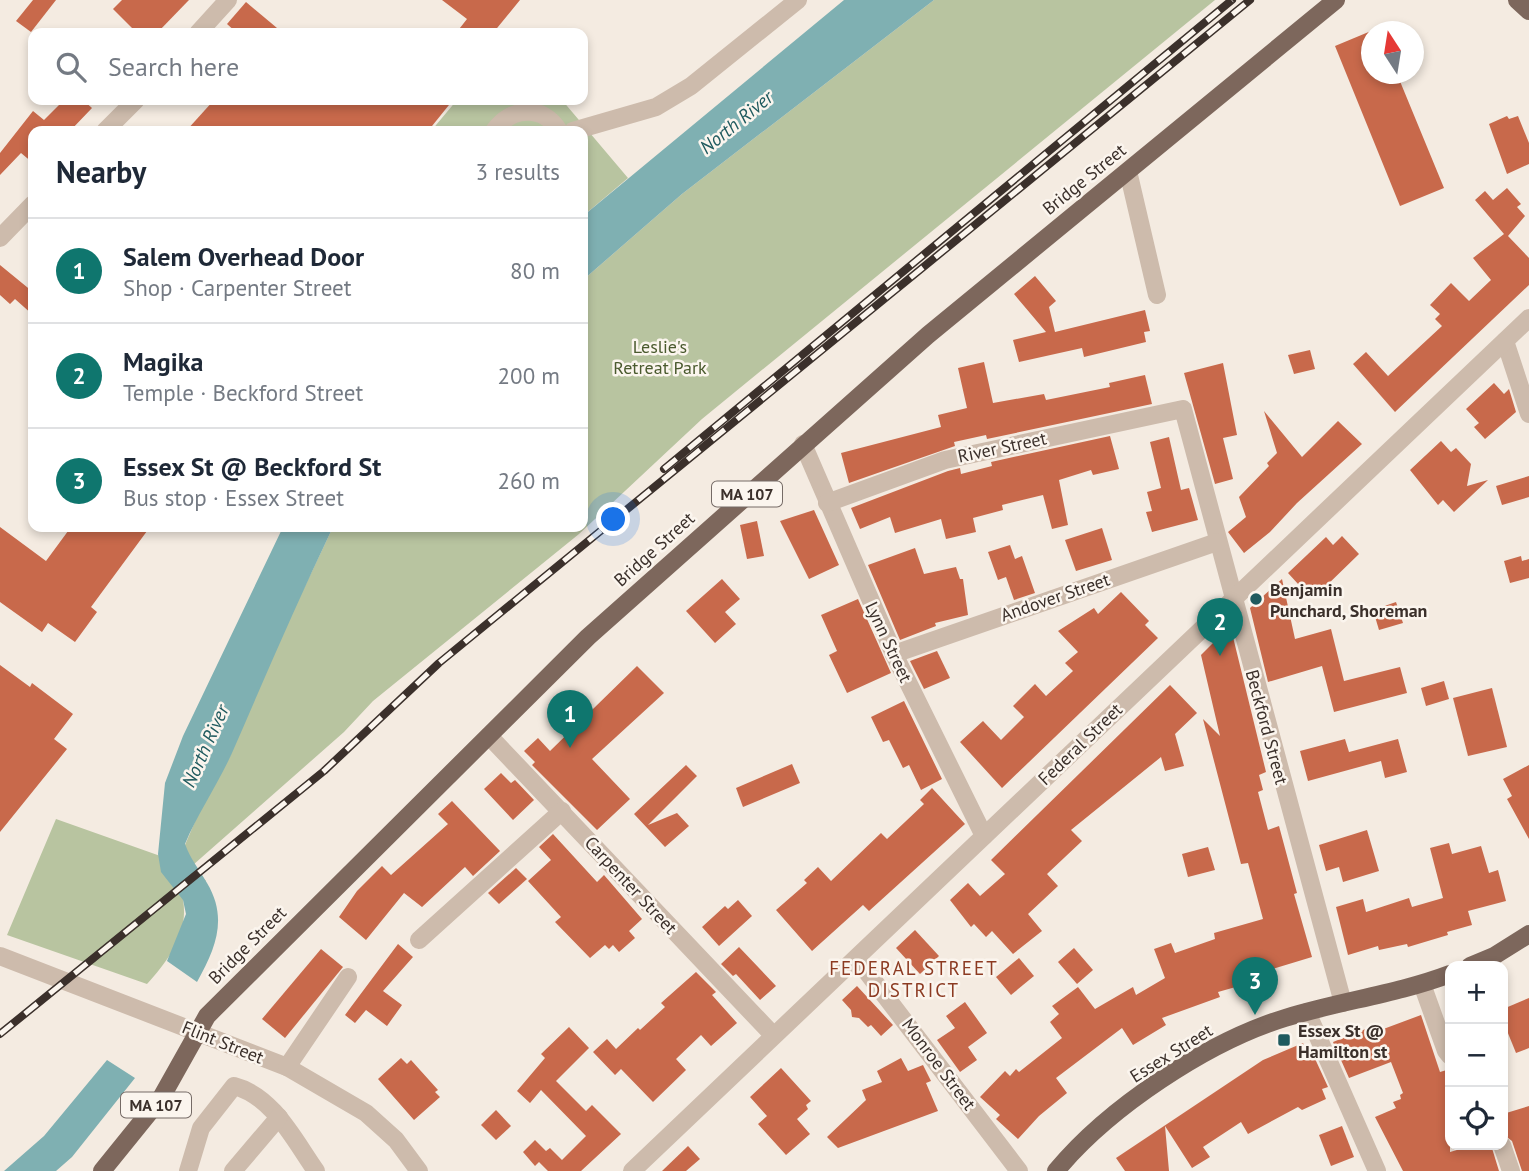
<!DOCTYPE html>
<meta charset="utf-8">
<style>
:root{--surface:#fff;--page:#f6f6f7;--text:#1f2937;--muted:#747a83;--line:#e0e1e3;--accent:#0f766e}
body{margin:0;font-family:"PT Sans",sans-serif;background:var(--page);color:var(--text)}
.controls{position:absolute;right:21px;bottom:21px;display:grid;overflow:hidden;border-radius:14px;box-shadow:0 4px 10px #0003}
.controls button{width:63px;height:63px;display:grid;place-items:center;padding:0;border:0;border-bottom:2px solid var(--line);background:var(--surface);color:var(--text);font:35px sans-serif}
.compass{position:absolute;left:1361px;top:21px;width:63px;height:63px;border-radius:50%;background:var(--surface);box-shadow:0 4px 10px #0003;rotate:348deg}
.you{position:absolute;left:614px;top:520px;width:24px;height:24px;margin:-18px;border:5px solid #fff;border-radius:50%;background:#1a73e8;box-shadow:0 0 0 10px #1a73e833}
.badge{display:grid;place-items:center;width:46px;height:46px;border-radius:50%;background:var(--accent);color:#fff;font-size:23px;font-weight:700}
.pin{position:absolute;translate:-50% -58px;filter:drop-shadow(0 2px 4px #0008)}
.pin::after{content:'';position:absolute;top:37px;width:24px;height:21px;background:inherit;clip-path:polygon(0 0,100% 0,50% 100%)}
.list{margin:0;padding:0;list-style:none}
h2{display:flex;justify-content:space-between;align-items:center;height:91px;margin:0;padding:0 28px;font-size:30px}
h2 small{font-size:23px;font-weight:400;color:var(--muted)}
.list li{display:grid;grid-template-columns:46px 1fr auto;gap:21px;align-items:center;box-sizing:border-box;height:105px;padding:0 28px;border-top:2px solid var(--line)}
.list b{display:block;font-size:26px;white-space:nowrap}
.list p{margin:0;font-size:23px;white-space:nowrap;color:var(--muted)}
.list em{font-size:23px;font-style:normal;color:var(--muted)}
.icon{flex:none;width:38px;height:38px;fill:none;stroke:currentColor;stroke-width:2;stroke-linecap:round;stroke-linejoin:round}
.map{position:relative;flex:none;width:1529px;height:1171px;overflow:hidden}
.search{position:absolute;background:var(--surface);box-shadow:0 4px 10px #0003;left:28px;top:28px;width:560px;height:77px;display:flex;align-items:center;gap:18px;box-sizing:border-box;padding:0 24px;border-radius:14px;color:var(--muted);font-size:26px}
.panel{position:absolute;background:var(--surface);box-shadow:0 4px 10px #0003;left:28px;top:126px;width:560px;height:406px;border-radius:14px}
.map>svg:first-child{display:block}
.green{fill:#b8c4a0}
.water{fill:#7fb0b2}
.building{fill:#c8694b}
.lines{fill:none;stroke-linecap:round;stroke-linejoin:round}
.minor{stroke:#cdbbac;stroke-width:18}
.major{stroke:#7d675c;stroke-width:18}
.rail-casing{stroke:#3b302b;stroke-width:8}
.rail{stroke:#fbf5ee;stroke-width:5;stroke-dasharray:16;stroke-linecap:butt}
.poi-dot{fill:#1f5a5e;stroke:#fbf5ee;stroke-width:2.5}
.labels{text-anchor:middle;dominant-baseline:central;stroke-width:5;stroke-linejoin:round;paint-order:stroke}
.shield{fill:#fbf5ee;stroke:#756b66;stroke-width:2}
.shield-label{font-size:16px;font-weight:bold;fill:#3b302b}
.street-label{font-size:18px;fill:#3b302b;stroke:#fbf5ee}
.park-label{font-size:18px;fill:#4a5a2e;stroke:#fbf5ee}
.poi-label{font-size:18px;font-weight:bold;fill:#3b302b;stroke:#fbf5ee;text-anchor:start}
.water-label{font-size:19px;font-style:italic;fill:#1f5a5e;stroke:#fbf5ee}
.neighbourhood-label{font-size:19px;letter-spacing:2px;fill:#8c3b22;stroke:#fbf5ee}
</style>
<div class="map">
<svg width="1529" height="1171" viewBox="0 0 1529 1171">
<rect width="100%" height="100%" fill="#f4ebe1"/>
<g class="green">
<path d="M934,0H1215L702,419L579,534L373,701L344,732L193,865L206,881L183,900C189,933 168,961 147,984L7,935L56,819L166,858L185,845L202,805L230,756L275,649L333,527H583V280L682,194Z"/>
<polygon points="457,100 562,100 628,178 583,216 583,131 431,131"/>
</g>
<g class="water">
<polygon points="844,0 934,0 682,194 583,280 583,216"/>
<path d="M283,527H333C297,602 265,677 232,753C218,784 198,813 185,844C191,860 199,869 207,883C228,918 216,948 197,982L167,961L186,914L183,900L161,872L158,854L165,783L183,736Z"/>
<polygon points="107,1060 135,1078 72,1157 56,1171 4,1171 44,1136"/>
</g>
<g class="building">
<polygon points="33,0 56,0 31,32 16,21"/>
<polygon points="122,0 189,0 157,33 137,33 113,9"/>
<polygon points="442,0 520,0 493,33 456,33 467,19"/>
<polygon points="246,2 283,33 237,33 227,24"/>
<polygon points="1371,31 1371,74 1397,74 1444,188 1400,206 1335,46"/>
<polygon points="64,100 83,100 92,108 70,131 33,131 33,163 21,153 0,175 0,153 33,111 44,120"/>
<polygon points="214,100 453,100 428,131 186,131"/>
<polygon points="1507,116 1509,119 1518,116 1529,143 1529,164 1507,174 1489,124"/>
<polygon points="1507,188 1521,204 1517,207 1525,216 1508,236 1529,258 1529,285 1395,412 1353,364 1366,352 1388,376 1442,326 1435,319 1440,314 1430,305 1451,283 1469,301 1491,280 1473,258 1504,234 1475,200 1485,191 1493,200"/>
<polygon points="0,265 33,292 33,315 15,299 10,304 0,295"/>
<polygon points="1035,276 1056,301 1049,307 1055,332 1145,310 1150,331 1144,332 1146,342 1084,357 1082,348 1019,362 1013,340 1046,332 1014,294"/>
<polygon points="1310,350 1315,369 1294,374 1288,355"/>
<polygon points="984,362 993,403 1044,394 1046,400 1110,387 1109,383 1145,375 1152,404 987,439 986,435 954,442 955,446 849,483 841,453 941,427 938,415 967,408 958,368"/>
<polygon points="1223,363 1237,435 1223,438 1233,479 1215,484 1184,373"/>
<polygon points="1494,383 1504,394 1509,389 1516,412 1485,439 1474,427 1479,423 1466,409"/>
<polygon points="1264,411 1302,457 1338,421 1362,444 1297,503 1270,532 1244,553 1228,532 1246,517 1239,497 1269,466 1267,463 1277,453"/>
<polygon points="1110,436 1119,469 1093,475 1091,470 1059,480 1068,525 1052,529 1043,495 1002,505 1003,510 973,518 976,532 946,539 941,519 895,533 890,517 860,529 851,508 948,471 960,468 961,474 992,466 991,462"/>
<polygon points="1169,437 1181,490 1189,488 1198,520 1152,532 1146,512 1152,511 1147,492 1161,488 1150,442"/>
<polygon points="1441,441 1451,452 1456,448 1471,464 1467,486 1488,480 1454,512 1443,500 1438,505 1410,470"/>
<polygon points="1529,476 1529,497 1502,505 1496,486"/>
<polygon points="814,510 839,565 809,579 780,521"/>
<polygon points="757,521 764,556 747,559 740,525"/>
<polygon points="0,527 46,561 71,527 150,527 91,607 97,612 75,642 48,623 42,632 0,602"/>
<polygon points="1102,528 1112,560 1076,571 1065,540"/>
<polygon points="1342,536 1359,554 1322,590 1319,587 1309,596 1288,573 1326,537 1333,545"/>
<polygon points="1010,545 1015,559 1022,556 1035,593 1014,600 1006,577 998,580 988,552"/>
<polygon points="915,548 924,574 956,567 960,579 963,579 968,615 935,623 936,626 900,640 868,565"/>
<polygon points="1521,556 1522,561 1529,559 1529,578 1510,583 1504,561"/>
<polygon points="722,579 740,599 725,612 736,624 715,643 686,611"/>
<polygon points="1282,579 1295,639 1331,629 1344,681 1400,667 1407,693 1334,712 1322,666 1268,682 1250,608"/>
<polygon points="1121,592 1149,621 1145,625 1158,638 1002,788 960,742 983,721 1001,740 1024,717 1013,706 1035,684 1046,696 1073,671 1065,663 1078,652 1058,631 1094,608 1098,614"/>
<polygon points="858,599 891,673 847,693 829,655 837,651 821,615"/>
<polygon points="1396,602 1403,623 1379,630 1373,610"/>
<polygon points="1223,633 1233,637 1266,772 1259,775 1263,790 1258,792 1268,830 1279,826 1297,893 1294,894 1312,957 1269,970 1271,977 1218,992 1220,997 1162,1018 1166,1025 1133,1045 1122,1028 1056,1078 1067,1093 1039,1116 1018,1139 996,1119 1000,1115 980,1097 1005,1071 1010,1076 1016,1069 1019,1072 1062,1038 1050,1022 1059,1014 1052,1006 1078,987 1095,1009 1133,987 1136,995 1165,978 1154,949 1171,943 1175,953 1215,939 1214,933 1263,919 1248,863 1241,864 1203,719 1220,736 1201,655"/>
<polygon points="937,651 950,678 924,689 910,661"/>
<polygon points="0,665 30,687 32,683 73,714 54,739 67,749 0,832"/>
<polygon points="637,666 664,693 592,759 630,799 597,830 532,765 535,762 524,751 538,738 550,751"/>
<polygon points="1444,681 1449,699 1426,706 1421,688"/>
<polygon points="1170,685 1197,713 1175,734 1184,766 1165,771 1161,757 1071,830 1082,841 1047,874 1058,886 1028,914 1042,931 1013,954 992,931 986,937 974,924 971,927 950,900 968,883 980,896 1005,874 991,860"/>
<polygon points="1492,688 1507,747 1468,756 1453,698"/>
<polygon points="904,701 942,779 921,790 909,765 903,768 889,740 883,742 871,717"/>
<polygon points="1345,739 1349,752 1398,739 1407,772 1385,778 1381,761 1308,781 1300,751"/>
<polygon points="792,764 800,783 743,807 736,788"/>
<polygon points="686,765 697,776 648,825 677,813 689,826 665,847 634,814"/>
<polygon points="1529,765 1529,839 1507,799 1512,796 1503,779"/>
<polygon points="501,773 511,783 515,780 534,800 513,820 484,789"/>
<polygon points="932,788 965,824 869,911 863,905 812,951 776,910 807,883 804,880 818,867 831,881 881,833 887,839 924,804 920,800"/>
<polygon points="452,801 500,851 473,876 465,867 422,907 404,893 366,940 339,917 357,891 382,866 391,875 448,824 438,814"/>
<polygon points="1367,830 1379,871 1343,882 1339,867 1326,871 1319,845"/>
<polygon points="553,834 597,882 604,875 642,919 629,931 635,938 619,952 613,945 609,949 605,945 590,958 555,922 561,917 528,881 551,860 539,847"/>
<polygon points="1449,843 1452,854 1481,846 1489,873 1498,870 1506,901 1468,911 1472,925 1447,932 1448,935 1408,947 1407,944 1379,950 1378,946 1348,955 1336,907 1363,899 1366,912 1409,898 1412,907 1443,898 1430,848"/>
<polygon points="1208,847 1215,870 1188,877 1182,854"/>
<polygon points="516,868 527,879 499,904 488,893"/>
<polygon points="738,900 752,916 719,946 702,927 725,906 728,909"/>
<polygon points="915,930 939,956 920,974 896,948"/>
<polygon points="398,944 413,957 383,991 402,1005 387,1026 366,1010 355,1023 345,1015"/>
<polygon points="739,947 776,986 760,1000 736,974 733,976 721,964"/>
<polygon points="1074,948 1093,970 1077,984 1058,962"/>
<polygon points="321,949 343,967 285,1038 262,1019"/>
<polygon points="1019,958 1034,976 1011,995 996,977"/>
<polygon points="696,972 716,992 712,995 737,1023 711,1046 701,1035 676,1059 686,1070 653,1102 621,1069 615,1075 593,1052 607,1039 616,1049 638,1028 640,1030 665,1007 661,1003"/>
<polygon points="857,986 893,1025 881,1036 871,1025 868,1027 859,1018 852,1017 851,1010 842,1000"/>
<polygon points="1529,998 1529,1048 1516,1053 1503,1021 1503,1009"/>
<polygon points="965,1002 987,1033 968,1047 977,1060 960,1072 937,1040 955,1028 946,1016"/>
<polygon points="1421,1015 1440,1072 1450,1069 1450,1152 1474,1145 1491,1145 1499,1171 1403,1171 1375,1117 1396,1108 1393,1102 1401,1099 1400,1095 1403,1093 1391,1062 1349,1078 1333,1042 1368,1028 1370,1034"/>
<polygon points="569,1027 589,1048 556,1081 586,1111 592,1105 621,1134 581,1171 548,1171 539,1162 535,1166 523,1152 535,1140 546,1151 550,1148 562,1160 586,1136 541,1090 530,1103 517,1091 545,1058 541,1054"/>
<polygon points="1303,1043 1307,1052 1311,1050 1328,1087 1322,1089 1326,1099 1302,1110 1298,1107 1248,1134 1241,1122 1203,1147 1210,1157 1192,1168 1165,1126 1169,1171 1125,1171 1116,1158 1263,1060"/>
<polygon points="401,1058 407,1064 411,1060 438,1090 435,1092 440,1097 414,1120 378,1079"/>
<polygon points="901,1058 908,1071 923,1065 931,1081 926,1083 938,1111 838,1148 827,1137 866,1100 862,1090 882,1082 877,1071"/>
<polygon points="781,1068 811,1101 806,1105 808,1109 797,1119 810,1134 786,1155 758,1124 767,1116 750,1097"/>
<polygon points="1529,1106 1529,1171 1522,1171 1512,1141 1503,1134 1503,1114"/>
<polygon points="496,1110 511,1126 496,1140 481,1125"/>
<polygon points="1342,1126 1354,1157 1331,1166 1319,1135"/>
<polygon points="688,1146 700,1159 686,1171 662,1171"/>
</g>
<g class="lines">
<g class="minor">
<polyline points="198,33 228,0"/>
<polyline points="105,131 136,100"/>
<path d="M494,131C511,107 543,104 559,131"/>
<polyline points="573,131 656,107 691,86 798,0"/>
<polyline points="1128,171 1157,295"/>
<polyline points="0,238 33,204"/>
<polyline points="1505,341 1529,414"/>
<polyline points="803,444 894,654 984,836"/>
<polyline points="827,503 945,460 1183,409 1343,1003"/>
<polyline points="894,654 1217,542"/>
<polyline points="489,736 773,1035"/>
<polyline points="419,940 562,811"/>
<polyline points="0,956 287,1067 366,1113 396,1140 419,1171"/>
<polyline points="857,959 1019,1171"/>
<polyline points="1422,984 1446,1051 1450,1056"/>
<polyline points="1307,1012 1377,1171"/>
<polyline points="287,1067 348,977"/>
<polyline points="1502,1145 1511,1171"/>
<path d="M188,1171L201,1128L234,1086C273,1096 294,1140 316,1171"/>
<polyline points="233,1171 279,1117"/>
<polyline points="632,1171 1529,318"/>
</g>
<g class="major">
<polyline points="1517,0 1529,11"/>
<polyline points="1470,966 1494,956 1529,934"/>
<polyline points="102,1171 161,1098 207,1016 588,637 928,335 1336,0"/>
<path d="M1056,1171C1108,1108 1207,1042 1285,1018C1340,1001 1397,994 1450,974"/>
</g>
<defs>
<g id="rail">
<polyline points="664,469 1232,0"/>
<polyline points="0,1034 324,771 439,663 1250,0"/>
</g>
</defs>
<use href="#rail" class="rail-casing"/>
<use href="#rail" class="rail"/>
</g>
<g class="poi-dot">
<circle cx="1256" cy="599" r="7"/>
<rect x="1277" y="1033" width="14" height="14" rx="3.5"/>
</g>
<g class="labels">
<g class="shield">
<rect x="712" y="481.5" width="70" height="25" rx="5"/>
<rect x="121" y="1092.5" width="70" height="25" rx="5"/>
</g>
<g class="shield-label">
<text x="747" y="494">MA 107</text>
<text x="156" y="1105">MA 107</text>
</g>
<g class="street-label">
<text transform="translate(1084 179) rotate(-39)">Bridge Street</text>
<text transform="translate(1002 447) rotate(-12)">River Street</text>
<text transform="translate(654 549) rotate(-42)">Bridge Street</text>
<text transform="translate(1055 597) rotate(-19)">Andover Street</text>
<text transform="translate(889 642) rotate(65)">Lynn Street</text>
<text transform="translate(1267 727) rotate(75)">Beckford Street</text>
<text transform="translate(1080 744) rotate(-44)">Federal Street</text>
<text transform="translate(631 885) rotate(47)">Carpenter Street</text>
<text transform="translate(247 945) rotate(-45)">Bridge Street</text>
<text transform="translate(223 1042) rotate(22)">Flint Street</text>
<text transform="translate(1171 1053) rotate(-32)">Essex Street</text>
<text transform="translate(939 1064) rotate(53)">Monroe Street</text>
</g>
<g class="park-label">
<text x="660" y="346">Leslie's<tspan x="660" dy="21">Retreat Park</tspan></text>
</g>
<g class="poi-label">
<text x="1270" y="589">Benjamin<tspan x="1270" dy="21">Punchard, Shoreman</tspan></text>
<text x="1298" y="1030">Essex St @<tspan x="1298" dy="21">Hamilton st</tspan></text>
</g>
<g class="water-label">
<text transform="translate(736 122) rotate(-39)">North River</text>
<text transform="translate(205 746) rotate(-66)">North River</text>
</g>
<g class="neighbourhood-label">
<text x="914" y="968">FEDERAL STREET<tspan x="914" dy="22">DISTRICT</tspan></text>
</g>
</g>
</svg>
<div class="controls">
<button>+</button>
<button>−</button>
<button><svg class="icon" aria-label="locate" viewBox="0 0 24 24"><circle cx="12" cy="12" r="6"/><path d="M12 2v4M12 18v4M2 12h4M18 12h4"/></svg></button>
</div>
<svg class="compass" viewBox="-18 -18 36 36"><path d="M0-13l5 13h-10z" fill="#e53935"/><path d="M0 13l5-13h-10z" fill="#747a83"/></svg>
<div class="you"></div>
<div class="pin badge" style="left:570px;top:748px">1</div>
<div class="pin badge" style="left:1220px;top:656px">2</div>
<div class="pin badge" style="left:1255px;top:1015px">3</div>
<div class="search"><svg class="icon" aria-label="search" viewBox="0 0 24 24"><circle cx="10" cy="10" r="6"/><path d="M15 15l6 6"/></svg>Search here</div>
<section class="panel">
<h2>Nearby<small>3 results</small></h2>
<ul class="list">
<li><span class="badge">1</span><div><b>Salem Overhead Door</b><p>Shop · Carpenter Street</p></div><em>80 m</em></li>
<li><span class="badge">2</span><div><b>Magika</b><p>Temple · Beckford Street</p></div><em>200 m</em></li>
<li><span class="badge">3</span><div><b>Essex St @ Beckford St</b><p>Bus stop · Essex Street</p></div><em>260 m</em></li>
</ul>
</section>
</div>
